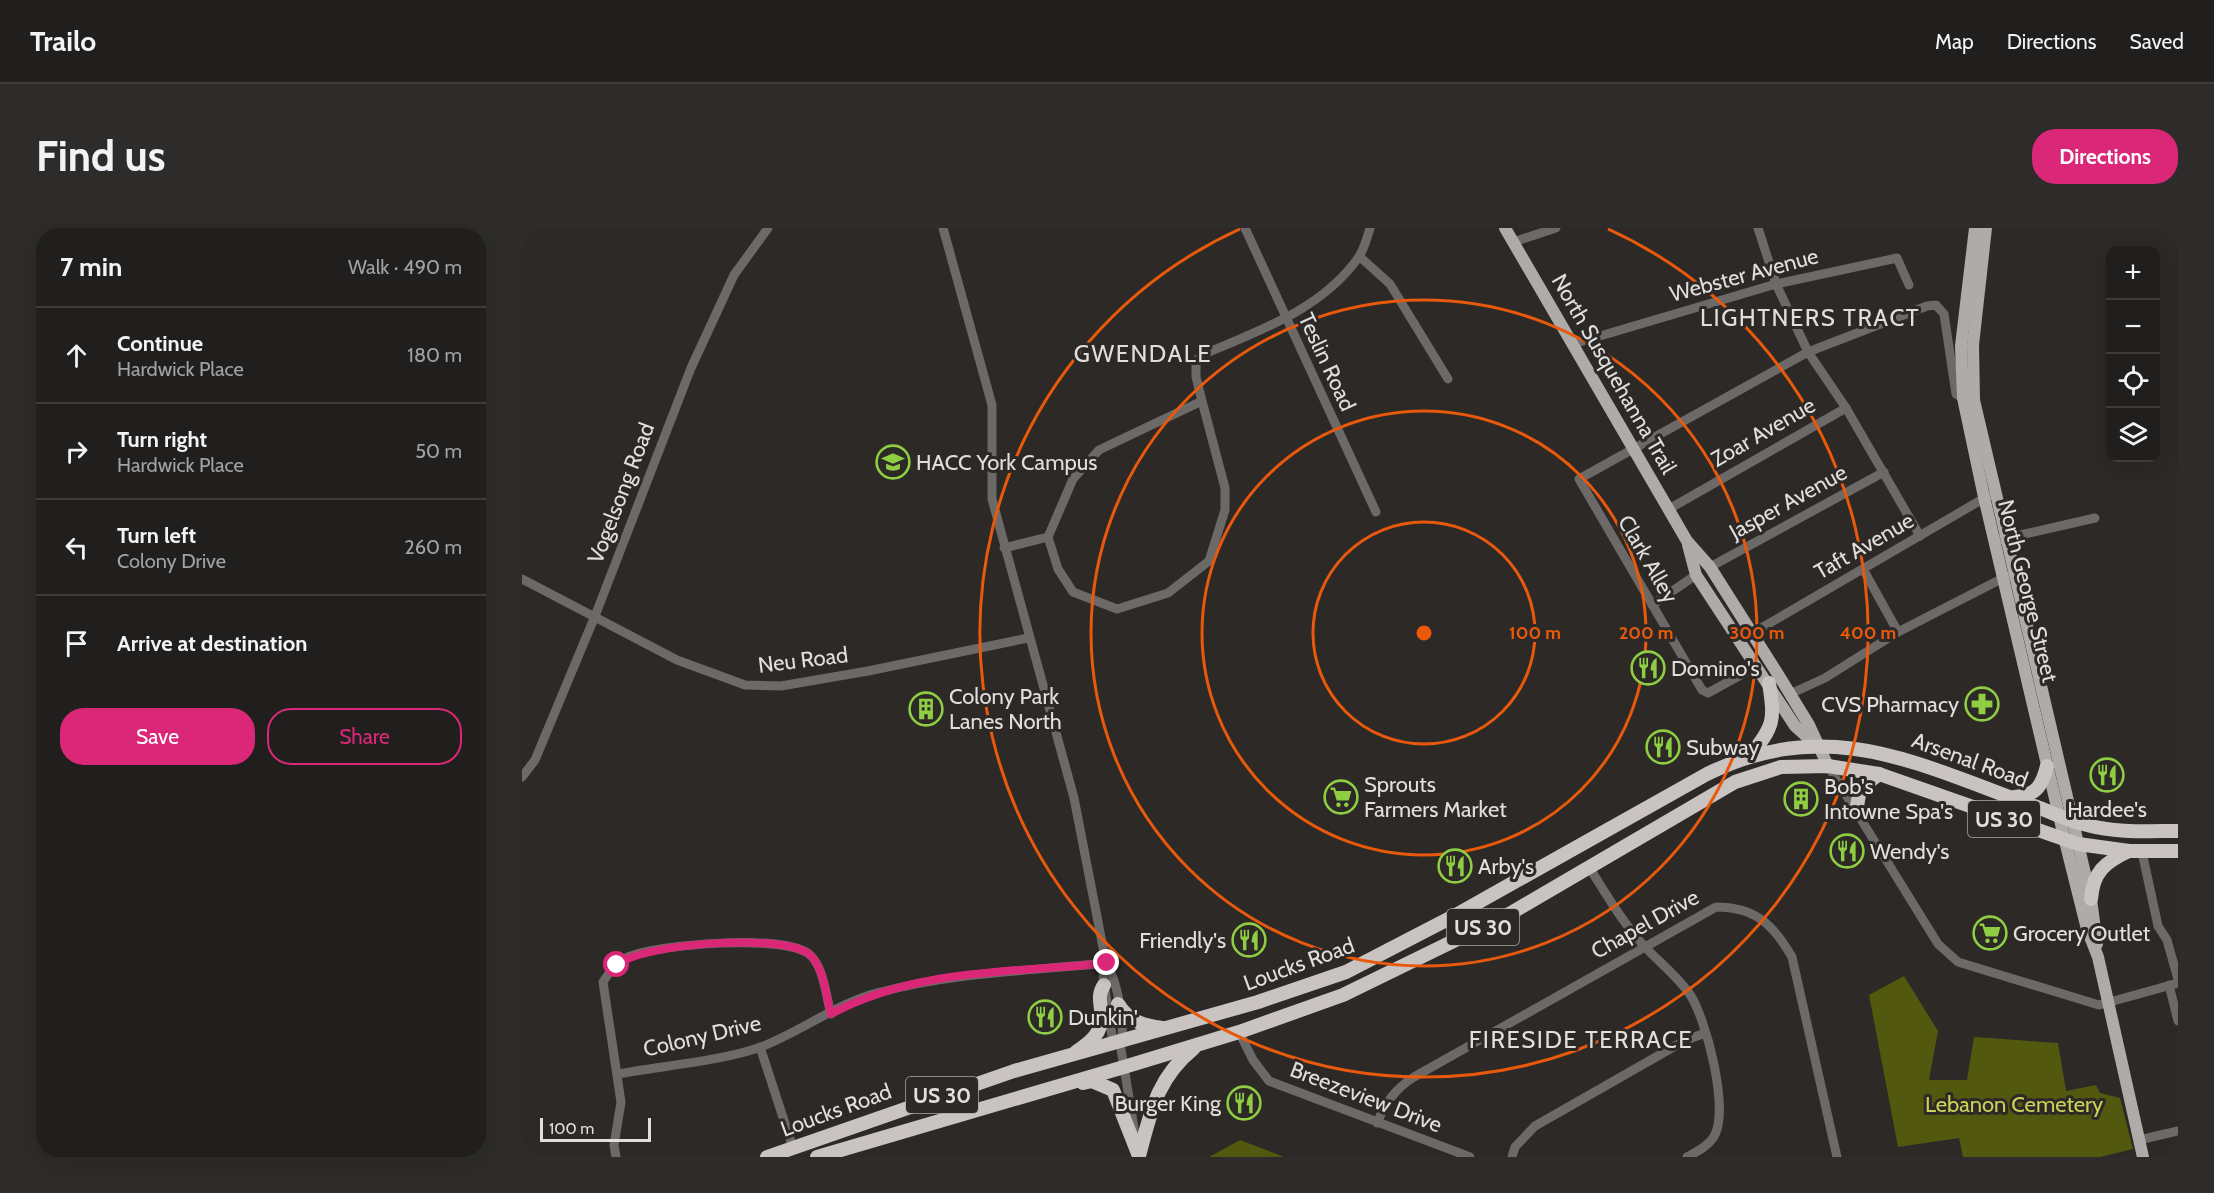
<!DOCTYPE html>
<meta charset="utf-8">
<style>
:root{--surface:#211f1d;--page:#2d2c2a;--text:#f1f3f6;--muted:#a2a2a4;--line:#3e3d3b;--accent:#db2777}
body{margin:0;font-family:Cabin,sans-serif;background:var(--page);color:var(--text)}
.controls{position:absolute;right:18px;top:18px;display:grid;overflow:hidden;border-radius:12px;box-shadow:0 6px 24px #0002}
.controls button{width:54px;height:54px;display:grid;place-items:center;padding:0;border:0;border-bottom:2px solid var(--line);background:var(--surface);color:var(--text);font:30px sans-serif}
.scale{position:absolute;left:18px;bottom:15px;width:111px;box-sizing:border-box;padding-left:6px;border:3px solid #e1dfde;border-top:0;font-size:16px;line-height:21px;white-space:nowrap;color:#e1dfde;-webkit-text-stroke:4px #2c2927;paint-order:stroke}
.stop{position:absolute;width:18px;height:18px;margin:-14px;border:4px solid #db2777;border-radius:50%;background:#fff}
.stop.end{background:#db2777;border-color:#fff;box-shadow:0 2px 6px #0008}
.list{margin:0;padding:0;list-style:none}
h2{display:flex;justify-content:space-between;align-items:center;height:78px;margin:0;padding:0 24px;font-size:26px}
h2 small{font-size:20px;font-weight:400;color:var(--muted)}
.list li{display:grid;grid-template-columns:39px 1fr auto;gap:18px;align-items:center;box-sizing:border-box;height:96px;padding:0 24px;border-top:2px solid var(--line)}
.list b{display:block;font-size:22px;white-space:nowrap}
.list p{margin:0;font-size:20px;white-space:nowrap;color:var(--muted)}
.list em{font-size:20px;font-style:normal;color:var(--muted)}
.actions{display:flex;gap:12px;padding:18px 24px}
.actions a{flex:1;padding:14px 0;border:2px solid var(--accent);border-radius:24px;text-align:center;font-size:21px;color:var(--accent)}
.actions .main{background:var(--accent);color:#fff}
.icon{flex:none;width:33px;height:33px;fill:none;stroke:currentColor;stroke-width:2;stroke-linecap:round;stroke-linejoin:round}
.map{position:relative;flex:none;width:1656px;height:929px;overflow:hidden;border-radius:24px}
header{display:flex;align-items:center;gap:36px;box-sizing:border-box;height:84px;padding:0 30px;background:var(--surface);border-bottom:2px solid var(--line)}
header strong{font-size:28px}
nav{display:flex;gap:33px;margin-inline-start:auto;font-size:21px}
.intro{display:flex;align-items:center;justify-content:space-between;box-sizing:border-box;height:144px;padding:0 36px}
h1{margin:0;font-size:42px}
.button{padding:15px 27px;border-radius:24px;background:var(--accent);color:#fff;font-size:21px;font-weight:700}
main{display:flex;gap:36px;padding:0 36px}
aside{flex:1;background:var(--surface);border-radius:24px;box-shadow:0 6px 24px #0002}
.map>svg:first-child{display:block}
.green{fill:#53580f}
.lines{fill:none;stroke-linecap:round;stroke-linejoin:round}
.minor{stroke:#6c6a69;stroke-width:9}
.major{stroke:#afaba9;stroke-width:12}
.highway{stroke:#c9c4c2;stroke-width:14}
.route{stroke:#db2777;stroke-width:8}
.ring{fill:none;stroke:#e8590c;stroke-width:3}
.labels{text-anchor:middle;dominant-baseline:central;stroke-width:6;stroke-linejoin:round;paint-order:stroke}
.shield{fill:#2c2927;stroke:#aba8a7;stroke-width:1.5}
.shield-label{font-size:21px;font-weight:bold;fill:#e1dfde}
.street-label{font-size:22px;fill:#e1dfde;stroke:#2c2927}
.poi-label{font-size:22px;fill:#e1dfde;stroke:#2c2927;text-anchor:start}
.park-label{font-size:22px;fill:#cad353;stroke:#2c2927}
.neighbourhood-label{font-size:24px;letter-spacing:1.5px;fill:#e1dfde;stroke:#2c2927}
.centre{fill:#e8590c;stroke:#2c2927;stroke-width:3}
.ring-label{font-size:18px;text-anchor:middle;font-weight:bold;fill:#e8590c;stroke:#2c2927;stroke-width:6;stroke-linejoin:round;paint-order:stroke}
</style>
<header>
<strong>Trailo</strong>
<nav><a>Map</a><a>Directions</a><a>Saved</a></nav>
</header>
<div class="intro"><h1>Find us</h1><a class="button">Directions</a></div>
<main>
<aside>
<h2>7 min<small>Walk · 490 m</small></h2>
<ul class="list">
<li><svg class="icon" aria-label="ahead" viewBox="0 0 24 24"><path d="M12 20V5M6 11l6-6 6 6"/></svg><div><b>Continue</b><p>Hardwick Place</p></div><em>180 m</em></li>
<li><svg class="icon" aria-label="right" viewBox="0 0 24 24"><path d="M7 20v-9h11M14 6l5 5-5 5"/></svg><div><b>Turn right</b><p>Hardwick Place</p></div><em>50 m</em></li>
<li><svg class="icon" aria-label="left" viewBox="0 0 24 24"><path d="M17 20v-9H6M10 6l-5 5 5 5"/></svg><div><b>Turn left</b><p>Colony Drive</p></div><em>260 m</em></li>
<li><svg class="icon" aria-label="arrive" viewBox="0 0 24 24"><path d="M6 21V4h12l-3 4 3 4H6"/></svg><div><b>Arrive at destination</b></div></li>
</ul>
<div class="actions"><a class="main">Save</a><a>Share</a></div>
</aside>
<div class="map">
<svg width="1656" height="929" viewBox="0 0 1656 929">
<rect width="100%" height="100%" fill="#2c2927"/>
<g class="green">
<polygon points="1382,748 1416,803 1407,852 1445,852 1452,809 1536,815 1544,863 1574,857 1578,865 1598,870 1611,921 1578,929 1441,929 1437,910 1376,919 1347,767"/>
<polygon points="718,912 762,929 687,929"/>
</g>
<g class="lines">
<g class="minor">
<path d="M421,0L470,177V271L552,570L584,735C594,750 605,798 598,815L613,906"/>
<polyline points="723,0 854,284"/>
<polyline points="1236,0 1254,56 1286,124 1324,180 1398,308"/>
<polyline points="991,14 1034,0"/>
<polyline points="838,29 868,56 926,151"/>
<polyline points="1051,116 1254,56 1375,30 1387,57"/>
<path d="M680,173L577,222L551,251L526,309L536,341L551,364L595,381L646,365L687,333L703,282V260L680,173L674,149V133L680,127C736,103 799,82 836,30C842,22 845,10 848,0"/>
<polyline points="1147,281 1324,180"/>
<polyline points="1472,313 1573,290"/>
<polyline points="482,320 526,309"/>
<polyline points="1188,339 1362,244"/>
<polyline points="1341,341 1376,404"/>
<polyline points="0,351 155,432 223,457 259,458 346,443 506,410"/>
<polyline points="1130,377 1174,347"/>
<polyline points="1229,406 1466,268"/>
<polyline points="1235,438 1186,465 1180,462 1057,251 1286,124 1405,78 1414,77 1422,86 1434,166 1441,170"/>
<polyline points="1268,466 1303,450 1376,404 1485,348"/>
<polyline points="1306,538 1416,716 1436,734 1577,777 1656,755"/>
<polyline points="0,549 13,532 73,388 169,140 212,47 246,0"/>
<polyline points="1620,624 1636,698 1645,712 1656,751"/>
<path d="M1067,639C1084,666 1101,695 1122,718C1137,734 1154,747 1167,765C1184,789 1209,885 1191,910C1185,919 1174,924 1165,929"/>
<polyline points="584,735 581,748 590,808 597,815"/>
<polyline points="1647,757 1656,793"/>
<polyline points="717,804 731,832 747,853 948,929"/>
<polyline points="238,819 271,920"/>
<path d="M96,846C139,838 200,833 239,819C280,803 317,774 359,764C434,744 508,743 584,735"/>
<path d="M855,895C864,874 873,861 892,849L1194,679C1233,679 1251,696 1270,729L1315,929"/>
<polyline points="1617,912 1656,903"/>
<path d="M94,929L92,917L99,874L81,754C87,745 95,733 106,729C136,716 262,706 287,726C302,738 304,769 309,786"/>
<polyline points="990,929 993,919 1013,898 1162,813 1183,805"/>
</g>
<g class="major">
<polyline points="983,0 1165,313 1188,339 1257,448 1287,497 1306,538"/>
<polyline points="1453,0 1439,118 1441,170 1462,269 1543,613 1565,701 1576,729 1621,929"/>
<polyline points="1464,0 1451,117 1452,172 1569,671 1575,716"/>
<polyline points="1166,317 1174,347 1273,498 1293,516"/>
</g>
<g class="highway">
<path d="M1228,528C1252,498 1253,493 1247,455"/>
<path d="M1492,569C1514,568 1520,558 1525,538"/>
<polyline points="1334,584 1338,561 1357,546"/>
<path d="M1569,671C1571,644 1583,634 1607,623"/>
<path d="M596,776C607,794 621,797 640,800"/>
<path d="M554,824C564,817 577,808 579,795C582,781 573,770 582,757"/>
<polyline points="561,855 570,853 591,862 617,928"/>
<path d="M617,928C629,883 635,850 672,820"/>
<path d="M245,929L492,843L736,774L824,744L932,688L1185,546C1306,487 1393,535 1509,577C1528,583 1546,593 1565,597C1594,605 1626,603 1656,603"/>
<polyline points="295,929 602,839 717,804 821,767 989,685 1213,554 1259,539 1306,538 1357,546 1556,616 1607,623 1656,623"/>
</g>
</g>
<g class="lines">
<path class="route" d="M95,737C120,715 261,705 287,726C302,738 304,769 309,786C394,740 491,745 585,735"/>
</g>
<g class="ring">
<circle cx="902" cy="405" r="111"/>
<circle cx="902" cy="405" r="222"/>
<circle cx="902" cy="405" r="333"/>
<path d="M1086 1A444 444 0 1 1 718 1"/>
</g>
<defs>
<symbol id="university-ring" viewBox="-11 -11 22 22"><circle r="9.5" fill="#2c2927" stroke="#8fcd42" stroke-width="1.5"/><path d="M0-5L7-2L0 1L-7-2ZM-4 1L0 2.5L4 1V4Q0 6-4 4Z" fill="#8fcd42"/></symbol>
<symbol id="restaurant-ring" viewBox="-11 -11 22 22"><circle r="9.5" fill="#2c2927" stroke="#8fcd42" stroke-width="1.5"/><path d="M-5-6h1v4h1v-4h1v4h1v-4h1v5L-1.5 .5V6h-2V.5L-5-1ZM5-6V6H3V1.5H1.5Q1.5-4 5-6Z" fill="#8fcd42"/></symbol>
<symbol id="pharmacy-ring" viewBox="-11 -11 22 22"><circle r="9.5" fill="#2c2927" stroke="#8fcd42" stroke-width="1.5"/><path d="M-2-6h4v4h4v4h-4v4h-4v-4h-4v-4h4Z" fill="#8fcd42"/></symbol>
<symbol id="building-ring" viewBox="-11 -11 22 22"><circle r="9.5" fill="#2c2927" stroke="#8fcd42" stroke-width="1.5"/><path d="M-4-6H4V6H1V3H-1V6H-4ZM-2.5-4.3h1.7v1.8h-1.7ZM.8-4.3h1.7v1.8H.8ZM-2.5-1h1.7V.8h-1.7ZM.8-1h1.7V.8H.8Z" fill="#8fcd42"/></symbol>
<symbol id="supermarket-ring" viewBox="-11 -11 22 22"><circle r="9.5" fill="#2c2927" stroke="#8fcd42" stroke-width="1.5"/><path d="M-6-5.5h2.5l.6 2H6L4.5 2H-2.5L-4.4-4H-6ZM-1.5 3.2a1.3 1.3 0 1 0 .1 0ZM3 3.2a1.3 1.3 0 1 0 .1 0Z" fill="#8fcd42"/></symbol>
</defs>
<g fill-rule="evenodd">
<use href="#university-ring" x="352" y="215" width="38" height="38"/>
<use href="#restaurant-ring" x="1107" y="421" width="38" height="38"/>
<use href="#pharmacy-ring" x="1441" y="457" width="38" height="38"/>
<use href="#building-ring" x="385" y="462" width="38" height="38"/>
<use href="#restaurant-ring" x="1122" y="500" width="38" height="38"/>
<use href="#restaurant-ring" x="1566" y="528" width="38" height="38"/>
<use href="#supermarket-ring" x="800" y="550" width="38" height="38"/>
<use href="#building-ring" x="1260" y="552" width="38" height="38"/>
<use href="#restaurant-ring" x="1306" y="604" width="38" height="38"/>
<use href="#restaurant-ring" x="914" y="619" width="38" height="38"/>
<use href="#supermarket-ring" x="1449" y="686" width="38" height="38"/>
<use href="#restaurant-ring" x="708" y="693" width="38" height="38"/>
<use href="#restaurant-ring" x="504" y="770" width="38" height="38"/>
<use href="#restaurant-ring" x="703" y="856" width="38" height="38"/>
</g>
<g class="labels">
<g class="shield">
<rect x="1446" y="573" width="72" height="36" rx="4.5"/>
<rect x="925" y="681" width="72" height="36" rx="4.5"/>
<rect x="384" y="849" width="72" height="36" rx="4.5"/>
</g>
<g class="shield-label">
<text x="1482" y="591">US 30</text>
<text x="961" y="699">US 30</text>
<text x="420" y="867">US 30</text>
</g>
<g class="street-label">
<text transform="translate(1222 47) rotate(-15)">Webster Avenue</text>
<text transform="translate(805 134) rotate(65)">Teslin Road</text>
<text transform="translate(1092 146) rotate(60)">North Susquehanna Trail</text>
<text transform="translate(1241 204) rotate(-30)">Zoar Avenue</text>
<text transform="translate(99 265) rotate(-69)">Vogelsong Road</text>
<text transform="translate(1266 274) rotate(-29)">Jasper Avenue</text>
<text transform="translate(1342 318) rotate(-30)">Taft Avenue</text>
<text transform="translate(1126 331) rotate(60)">Clark Alley</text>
<text transform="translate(1506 363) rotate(76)">North George Street</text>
<text transform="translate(281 432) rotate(-7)">Neu Road</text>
<text transform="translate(1448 532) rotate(20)">Arsenal Road</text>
<text transform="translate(1123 696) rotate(-29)">Chapel Drive</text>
<text transform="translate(777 736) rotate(-20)">Loucks Road</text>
<text transform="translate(180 808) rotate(-13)">Colony Drive</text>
<text transform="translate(844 869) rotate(21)">Breezeview Drive</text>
<text transform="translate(314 882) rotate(-20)">Loucks Road</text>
</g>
<g class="poi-label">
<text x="394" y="234">HACC York Campus</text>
<text x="1149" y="440">Domino's</text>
<text x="427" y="468">Colony Park<tspan x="427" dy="25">Lanes North</tspan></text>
<text x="1437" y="476" text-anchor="end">CVS Pharmacy</text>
<text x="1164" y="519">Subway</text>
<text x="842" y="556">Sprouts<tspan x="842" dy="25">Farmers Market</tspan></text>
<text x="1302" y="558">Bob's<tspan x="1302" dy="25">Intowne Spa's</tspan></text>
<text x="1585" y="581" text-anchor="middle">Hardee's</text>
<text x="1348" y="623">Wendy's</text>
<text x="956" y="638">Arby's</text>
<text x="1491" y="705">Grocery Outlet</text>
<text x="704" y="712" text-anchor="end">Friendly's</text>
<text x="546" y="789">Dunkin'</text>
<text x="699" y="875" text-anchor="end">Burger King</text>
</g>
<g class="park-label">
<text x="1492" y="876">Lebanon Cemetery</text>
</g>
<g class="neighbourhood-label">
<text x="1288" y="89">LIGHTNERS TRACT</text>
<text x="621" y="125">GWENDALE</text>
<text x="1059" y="811">FIRESIDE TERRACE</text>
</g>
</g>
<circle cx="902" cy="405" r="9" class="centre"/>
<g class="ring-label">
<text x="1013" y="411">100 m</text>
<text x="1124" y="411">200 m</text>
<text x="1235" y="411">300 m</text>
<text x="1346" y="411">400 m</text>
</g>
</svg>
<div class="controls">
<button>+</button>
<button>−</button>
<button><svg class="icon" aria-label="locate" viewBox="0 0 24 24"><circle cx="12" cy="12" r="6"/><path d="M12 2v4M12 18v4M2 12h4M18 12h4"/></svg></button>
<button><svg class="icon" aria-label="layers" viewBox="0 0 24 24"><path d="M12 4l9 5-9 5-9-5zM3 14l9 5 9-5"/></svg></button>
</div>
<div class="scale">100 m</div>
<div class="stop" style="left:95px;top:737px"></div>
<div class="stop end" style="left:585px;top:735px"></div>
</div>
</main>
